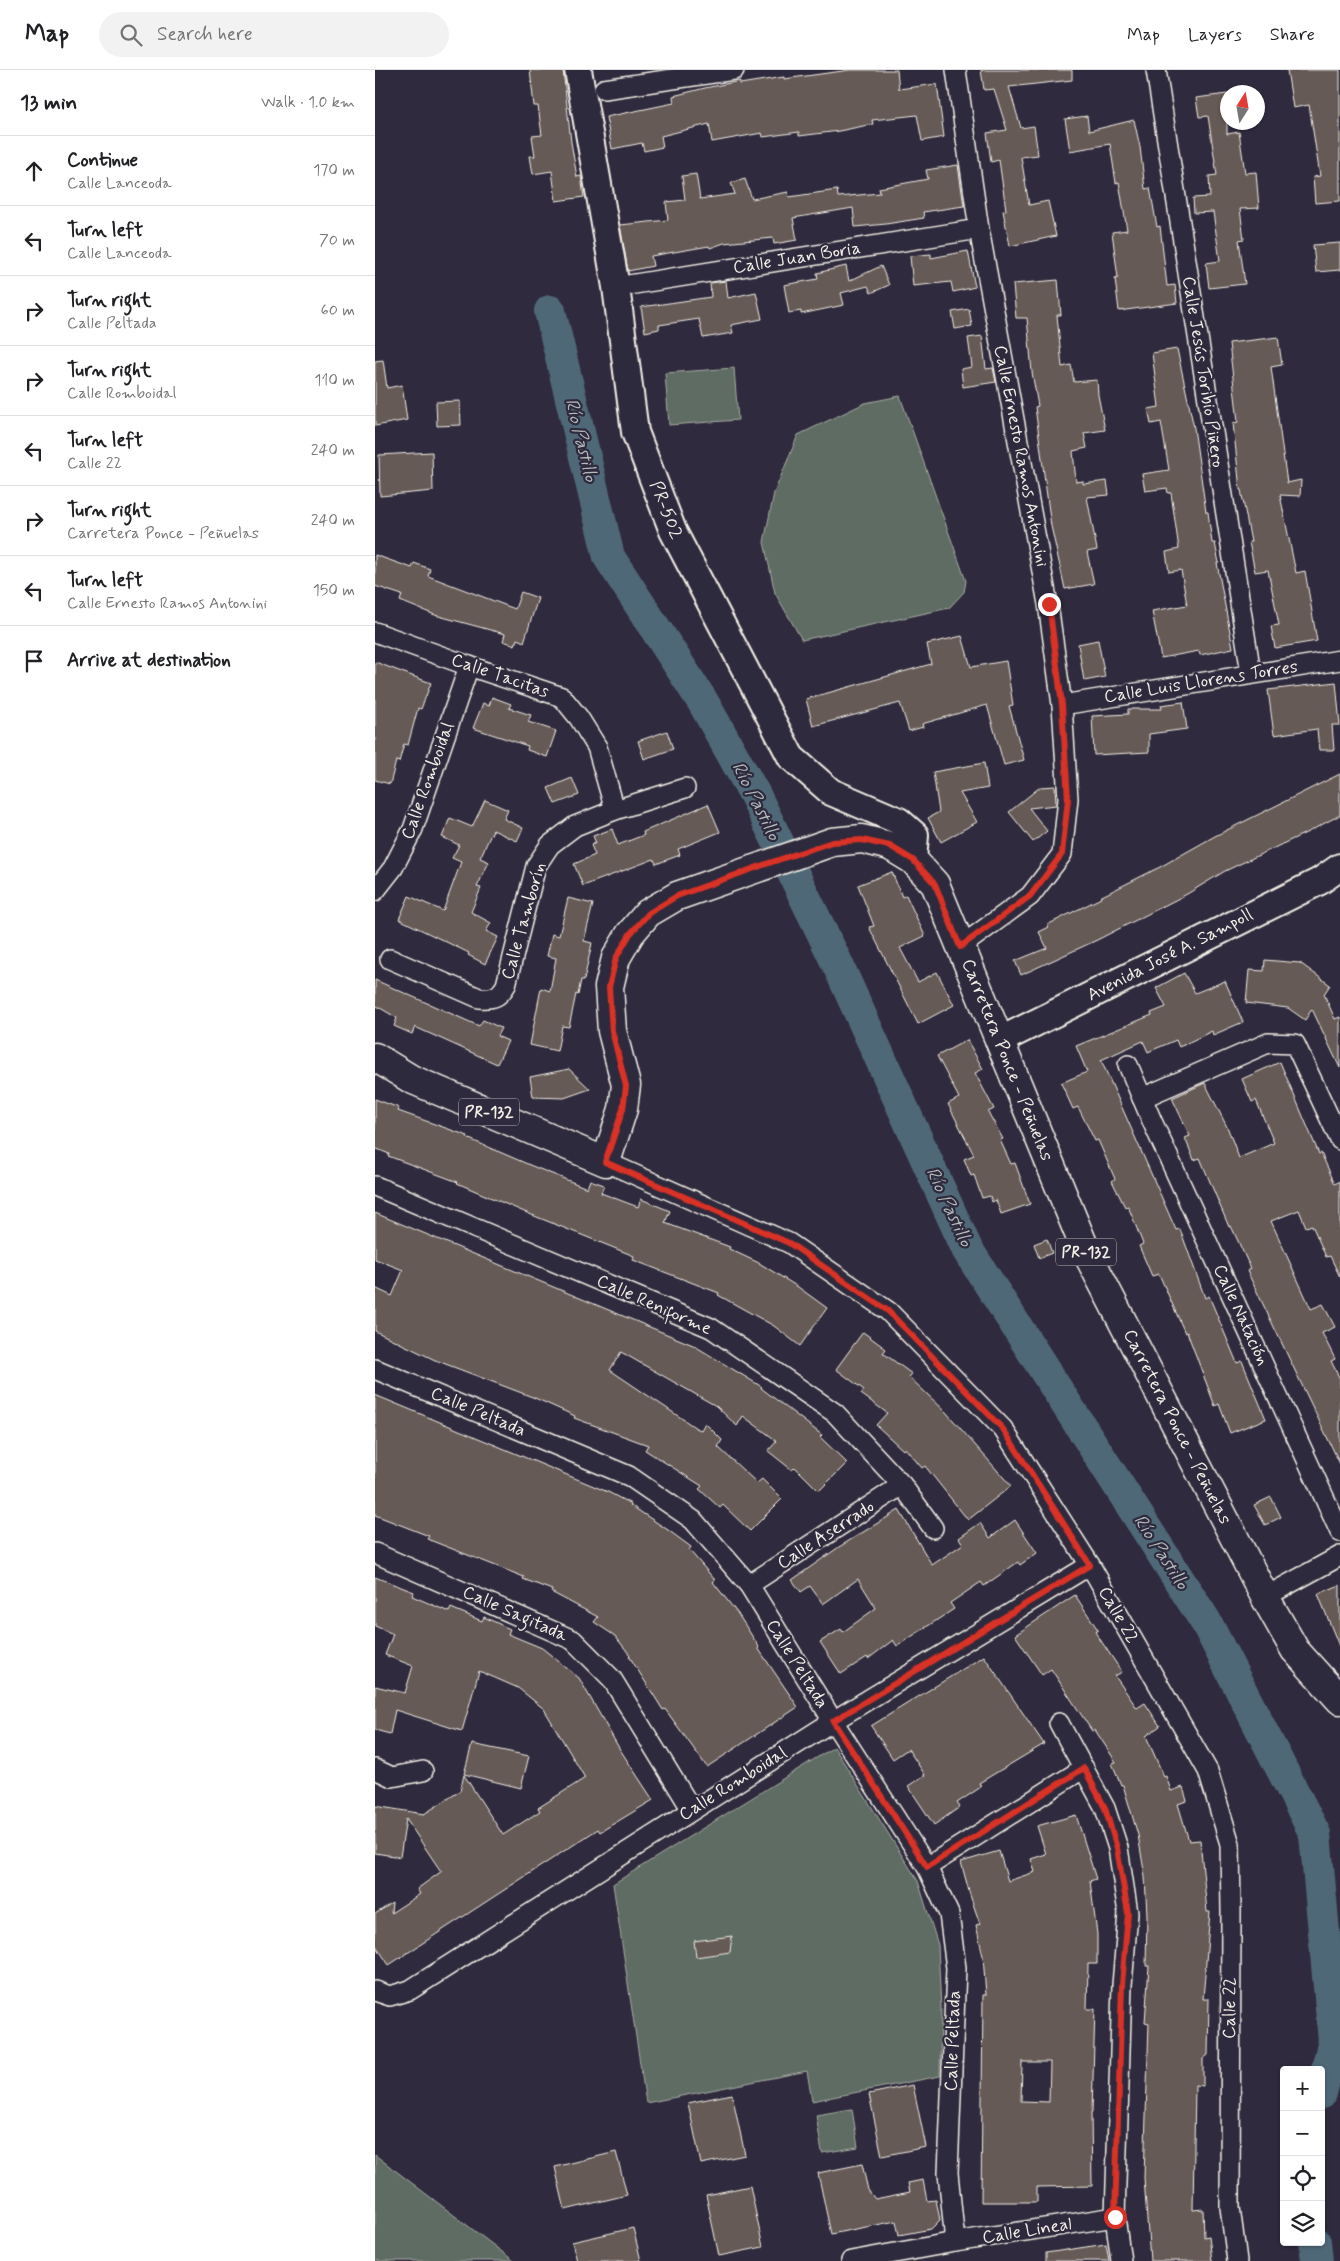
<!DOCTYPE html>
<meta charset="utf-8">
<style>
:root{--surface:#fff;--page:#f2f2f2;--text:#202124;--muted:#757577;--line:#e0e0e0}
body{margin:0;font-family:Mynerve,sans-serif;background:var(--page);color:var(--text)}
.controls{position:absolute;right:15px;bottom:15px;display:grid;overflow:hidden;border-radius:5px;box-shadow:0 1px 4px #0004}
.controls button{width:45px;height:45px;display:grid;place-items:center;padding:0;border:0;border-bottom:1px solid var(--line);background:var(--surface);color:var(--text);font:25px sans-serif}
.compass{position:absolute;left:845px;top:15px;width:45px;height:45px;border-radius:50%;background:var(--surface);box-shadow:0 1px 4px #0004;rotate:11deg}
.stop{position:absolute;width:15px;height:15px;margin:-11px;border:4px solid #d93025;border-radius:50%;background:#fff}
.stop.end{background:#d93025;border-color:#fff;box-shadow:0 1px 5px #0008}
.list{margin:0;padding:0;list-style:none}
h2{display:flex;justify-content:space-between;align-items:center;height:65px;margin:0;padding:0 20px;font-size:21px}
h2 small{font-size:16px;font-weight:400;color:var(--muted)}
.list li{display:grid;grid-template-columns:32px 1fr auto;gap:15px;align-items:center;box-sizing:border-box;height:70px;padding:0 20px;border-top:1px solid var(--line)}
.list b{display:block;font-size:19px;white-space:nowrap}
.list p{margin:0;font-size:16px;white-space:nowrap;color:var(--muted)}
.list em{font-size:16px;font-style:normal;color:var(--muted)}
.icon{flex:none;width:28px;height:28px;fill:none;stroke:currentColor;stroke-width:2;stroke-linecap:round;stroke-linejoin:round}
.map{position:relative;flex:none;width:965px;height:2191px;overflow:hidden}
header{display:flex;align-items:center;gap:30px;box-sizing:border-box;height:70px;padding:0 25px;background:var(--surface);border-bottom:1px solid var(--line)}
header strong{font-size:24px}
nav{display:flex;gap:28px;margin-inline-start:auto;font-size:18px}
.search{width:350px;height:45px;background:var(--page);display:flex;align-items:center;gap:12px;box-sizing:border-box;padding:0 18px;border-radius:28px;color:var(--muted);font-size:19px}
main{display:flex}
aside{flex:1;background:var(--surface)}
.map>svg:first-child{display:block}
.green{fill:#5e6c63;stroke:#a9aea6}
.lines{fill:none;stroke-linecap:round;stroke-linejoin:round}
.river{stroke:#4f6878;stroke-width:32}
.building{fill:#665a56;stroke:#f4f1e8;fill-rule:evenodd}
.street-casing{stroke:#f4f1e8;stroke-width:22}
.secondary-casing{stroke:#f4f1e8;stroke-width:30}
.primary-casing{stroke:#f4f1e8;stroke-width:31}
.street{stroke:#2f2a3d;stroke-width:19}
.secondary{stroke:#2f2a3d;stroke-width:26}
.primary{stroke:#2f2a3d;stroke-width:28}
.route{stroke:#d93025;stroke-width:6}
.labels{text-anchor:middle;dominant-baseline:central;stroke-width:4.5;stroke-linejoin:round;paint-order:stroke}
.shield{fill:#2f2a3d;stroke:#b9b5b5;stroke-width:1}
.shield-label{font-size:16px;font-weight:bold;fill:#f4f1e8}
.street-label{font-size:18px;fill:#f4f1e8;stroke:#2f2a3d}
.water-label{font-size:19px;font-style:italic;fill:#b2babb;stroke:#2f2a3d}
</style>
<header>
<strong>Map</strong>
<div class="search"><svg class="icon" aria-label="search" viewBox="0 0 24 24"><circle cx="10" cy="10" r="6"/><path d="M15 15l6 6"/></svg>Search here</div>
<nav><a>Map</a><a>Layers</a><a>Share</a></nav>
</header>
<main>
<aside>
<h2>13 min<small>Walk · 1.0 km</small></h2>
<ul class="list">
<li><svg class="icon" aria-label="ahead" viewBox="0 0 24 24"><path d="M12 20V5M6 11l6-6 6 6"/></svg><div><b>Continue</b><p>Calle Lanceoda</p></div><em>170 m</em></li>
<li><svg class="icon" aria-label="left" viewBox="0 0 24 24"><path d="M17 20v-9H6M10 6l-5 5 5 5"/></svg><div><b>Turn left</b><p>Calle Lanceoda</p></div><em>70 m</em></li>
<li><svg class="icon" aria-label="right" viewBox="0 0 24 24"><path d="M7 20v-9h11M14 6l5 5-5 5"/></svg><div><b>Turn right</b><p>Calle Peltada</p></div><em>60 m</em></li>
<li><svg class="icon" aria-label="right" viewBox="0 0 24 24"><path d="M7 20v-9h11M14 6l5 5-5 5"/></svg><div><b>Turn right</b><p>Calle Romboidal</p></div><em>110 m</em></li>
<li><svg class="icon" aria-label="left" viewBox="0 0 24 24"><path d="M17 20v-9H6M10 6l-5 5 5 5"/></svg><div><b>Turn left</b><p>Calle 22</p></div><em>240 m</em></li>
<li><svg class="icon" aria-label="right" viewBox="0 0 24 24"><path d="M7 20v-9h11M14 6l5 5-5 5"/></svg><div><b>Turn right</b><p>Carretera Ponce - Peñuelas</p></div><em>240 m</em></li>
<li><svg class="icon" aria-label="left" viewBox="0 0 24 24"><path d="M17 20v-9H6M10 6l-5 5 5 5"/></svg><div><b>Turn left</b><p>Calle Ernesto Ramos Antonini</p></div><em>150 m</em></li>
<li><svg class="icon" aria-label="arrive" viewBox="0 0 24 24"><path d="M6 21V4h12l-3 4 3 4H6"/></svg><div><b>Arrive at destination</b></div></li>
</ul>
</aside>
<div class="map">
<svg width="965" height="2191" viewBox="0 0 965 2191">
<rect width="100%" height="100%" fill="#2f2a3d"/>
<filter id="ink" filterUnits="userSpaceOnUse"><feTurbulence type="fractalNoise" baseFrequency=".02" numOctaves="2"/><feDisplacementMap in="SourceGraphic" scale="10" xChannelSelector="R" yChannelSelector="G"/><feConvolveMatrix kernelMatrix="1 2 1 2 8 2 1 2 1" color-interpolation-filters="sRGB"/></filter>
<g filter="url(#ink)">
<g class="green">
<polygon points="359,298 363,350 294,355 290,303"/>
<polygon points="525,326 591,511 589,522 574,538 427,570 400,523 389,472 399,423 423,365 490,333"/>
<polygon points="459,1677 543,1811 563,1875 566,1939 565,2006 437,2031 432,2001 271,2033 238,1814"/>
<polygon points="477,2039 483,2077 447,2083 441,2045"/>
<polygon points="0,2085 139,2191 0,2191"/>
</g>
<g class="lines">
<g class="river">
<polyline points="175,241 234,487 328,632 380,725 462,893 592,1179 831,1552 940,1764 959,1971 946,2023"/>
<polyline points="940,2172 942,2191"/>
</g>
</g>
<g class="building">
<polygon points="155,0 188,0 196,72 202,107 206,106 209,127 181,131 177,101 158,104 155,86 160,86 157,66 167,65 163,36 159,36"/>
<polygon points="475,0 522,0 524,19 562,14 569,67 547,71 542,45 497,50 498,54 464,61 424,66 424,62 388,67 387,63 337,72 334,54 286,66 288,77 269,81 267,73 237,79 231,47 299,33 298,26 330,18 365,11 365,14 409,7 409,9"/>
<polygon points="606,0 697,0 697,10 634,17 646,58 659,56 663,85 646,87 654,135 673,131 681,166 635,176 628,141 631,140 624,90 616,92 612,63 632,60 619,19 609,20"/>
<polygon points="912,0 965,0 965,131 940,133 938,107 945,106 934,35 918,38"/>
<polygon points="852,24 852,64 864,62 870,103 881,102 884,138 865,139 869,169 864,170 870,214 834,218 831,193 845,191 838,142 819,143 818,128 835,127 834,106 842,105 833,46 824,47 821,28"/>
<polygon points="712,46 714,61 759,50 765,77 770,119 775,118 782,157 785,156 792,216 800,215 802,233 744,241 740,209 743,208 737,162 752,160 744,112 741,113 735,74 695,81 690,49"/>
<polygon points="583,95 589,136 548,142 549,148 511,154 480,157 478,138 418,148 422,170 399,174 398,168 349,173 335,178 334,176 276,186 278,196 253,201 245,155 293,150 291,132 310,130 307,106 321,104 325,129 360,124 356,113 370,109 377,129 413,122 414,127 462,120 463,127 505,123 504,118 553,109 551,100"/>
<polygon points="965,173 965,200 941,202 938,175"/>
<polygon points="593,181 600,217 578,222 576,212 538,216 535,186 556,184 556,188"/>
<polygon points="471,196 474,211 506,196 514,215 496,223 493,216 466,223 469,235 426,244 426,241 414,243 409,215 443,209 442,203"/>
<polygon points="683,210 686,245 682,245 687,297 696,295 699,312 722,310 723,325 730,360 709,363 712,378 698,381 701,412 708,411 708,414 732,411 734,425 712,427 722,480 712,482 719,514 690,519 676,456 660,337 663,336 657,302 652,248 641,248 638,214"/>
<polygon points="351,211 353,228 381,222 387,249 356,255 358,263 328,268 324,249 284,255 284,259 270,262 266,237 336,227 335,213"/>
<polygon points="594,239 597,256 580,259 577,242"/>
<polygon points="607,266 611,299 618,298 621,312 588,317 586,299 597,297 593,268"/>
<polygon points="903,267 907,295 896,297 912,413 926,410 925,426 905,425 921,503 930,501 942,571 900,578 896,556 904,555 893,500 880,502 874,472 876,472 866,420 865,420 858,353 863,352 854,273"/>
<polygon points="802,279 819,358 831,442 833,442 837,473 840,473 844,493 842,493 858,578 825,585 824,581 786,588 777,541 812,535 806,500 794,502 791,482 804,479 796,423 793,423 792,418 770,421 767,404 794,400 786,352 776,354 773,339 784,337 777,283"/>
<polygon points="8,290 12,318 27,315 32,350 0,356 0,291"/>
<polygon points="85,331 86,355 62,356 61,332"/>
<polygon points="57,382 58,421 5,426 4,385"/>
<polygon points="0,485 37,498 39,493 55,499 53,506 140,539 146,522 163,528 149,572 142,569 140,575 128,571 130,564 60,545 25,531 27,525 0,516"/>
<polygon points="587,566 596,597 631,591 638,635 634,636 649,690 629,695 612,635 547,654 548,657 534,661 525,633 438,656 431,629 556,594 552,574"/>
<polygon points="723,570 730,607 709,611 703,574"/>
<polygon points="0,592 56,613 46,639 43,638 33,675 29,674 24,692 21,691 15,714 0,710"/>
<polygon points="961,612 965,655 957,655 959,680 944,680 942,659 899,665 893,620"/>
<polygon points="117,627 136,634 134,638 156,645 153,652 181,661 172,687 152,680 153,676 98,658 108,633 114,636"/>
<polygon points="808,632 812,659 774,664 774,682 719,685 717,646 753,644 753,639 787,639 786,635"/>
<polygon points="292,661 298,679 269,689 263,671"/>
<polygon points="609,693 613,718 585,723 602,752 566,772 553,748 564,742 558,702"/>
<polygon points="965,704 965,745 933,762 850,801 812,824 722,870 646,905 640,891 672,878 664,862 674,857 672,855 726,828 725,827 785,797 840,766"/>
<polygon points="197,708 204,725 180,734 173,718"/>
<polygon points="680,716 681,735 654,738 672,761 658,772 634,742 665,717"/>
<polygon points="110,730 133,740 129,749 148,758 142,771 118,760 105,788 114,792 102,817 106,818 96,842 116,853 111,861 123,867 110,894 93,885 94,883 24,849 34,826 68,841 86,792 77,788 84,775 67,767 75,748 97,757"/>
<polygon points="333,734 345,762 303,779 305,785 281,794 279,789 208,816 199,794 220,785 216,775 221,773 218,766 237,759 243,775 269,765 268,762"/>
<polygon points="517,802 527,827 531,825 550,866 525,878 543,912 562,902 579,935 543,954 494,857 499,856 483,815"/>
<polygon points="193,828 218,834 209,871 217,873 209,910 206,910 203,925 201,924 194,957 187,956 182,981 155,975 166,918 175,921 181,888 172,886 177,864 184,866"/>
<polygon points="890,890 925,893 955,915 949,924 960,949 965,947 965,998 937,939 930,950 913,938 871,933 874,900 889,901"/>
<polygon points="809,903 820,923 850,911 868,952 838,965 837,961 804,977 801,970 773,982 768,971 726,990 801,1160 805,1159 830,1228 834,1226 862,1293 867,1291 891,1349 855,1363 844,1334 840,1336 812,1262 810,1263 784,1204 777,1206 764,1176 768,1174 753,1136 750,1137 737,1111 740,1109 723,1070 720,1071 703,1037 698,1039 686,1013 712,1002 701,976 777,945 776,943 791,937 781,918"/>
<polygon points="0,910 104,956 108,950 126,958 122,966 133,971 122,994 40,957 37,964 19,956 22,948 0,935"/>
<polygon points="592,970 608,999 600,1003 619,1039 613,1042 628,1069 625,1070 636,1094 640,1093 655,1134 626,1144 621,1130 617,1132 615,1126 607,1128 599,1105 596,1106 589,1089 599,1085 573,1034 584,1028 562,986"/>
<polygon points="905,992 944,1084 946,1083 960,1114 965,1111 965,1207 955,1186 951,1187 937,1155 931,1157 924,1140 896,1151 936,1239 948,1234 960,1257 947,1263 960,1289 956,1291 965,1309 965,1394 872,1201 876,1199 856,1156 854,1157 825,1088 819,1090 810,1068 815,1066 797,1028 830,1013 853,1059 864,1088 899,1073 881,1030 877,1032 867,1009"/>
<polygon points="194,999 215,1019 189,1028 158,1027 155,1007"/>
<polygon points="0,1029 24,1038 23,1041 93,1066 92,1068 157,1096 212,1118 215,1110 229,1115 226,1123 263,1137 266,1129 295,1141 290,1153 355,1177 354,1179 384,1193 423,1217 452,1238 425,1276 399,1256 343,1225 344,1223 258,1190 259,1186 147,1141 82,1113 83,1112 13,1086 14,1084 0,1078"/>
<polygon points="0,1143 318,1275 387,1317 386,1318 447,1365 445,1367 472,1393 444,1421 420,1397 417,1400 393,1381 402,1371 368,1346 362,1356 341,1336 246,1282 235,1300 321,1358 326,1360 330,1353 347,1370 343,1377 382,1413 387,1409 407,1429 375,1461 348,1435 345,1438 324,1419 327,1416 270,1380 273,1375 199,1348 200,1346 160,1328 60,1290 0,1261 0,1218 17,1226 28,1200 0,1189"/>
<polygon points="672,1169 677,1183 664,1188 659,1174"/>
<polygon points="488,1262 511,1279 508,1283 537,1304 534,1307 571,1342 636,1416 593,1450 550,1396 547,1398 530,1378 528,1380 501,1355 512,1343 486,1324 489,1320 461,1299"/>
<polygon points="0,1325 233,1422 256,1434 255,1435 293,1460 316,1477 314,1480 340,1510 338,1512 363,1544 384,1577 383,1578 423,1637 332,1697 290,1639 288,1640 254,1586 255,1585 240,1566 219,1552 223,1547 176,1522 177,1520 148,1509 149,1507 52,1469 54,1466 0,1445"/>
<polygon points="896,1427 906,1447 890,1455 879,1435"/>
<polygon points="524,1440 557,1495 588,1474 584,1468 605,1453 615,1468 640,1450 662,1483 645,1495 643,1492 609,1516 606,1512 575,1533 579,1539 522,1576 518,1570 493,1589 492,1587 466,1604 445,1572 466,1559 468,1562 501,1538 483,1509 448,1534 435,1516 426,1522 417,1510 464,1477"/>
<polygon points="0,1507 39,1522 37,1526 74,1542 76,1538 107,1551 109,1547 135,1559 133,1564 167,1578 204,1608 244,1678 278,1730 225,1762 223,1759 14,1895 0,1874 0,1844 17,1833 16,1843 45,1824 42,1819 67,1801 65,1800 31,1749 25,1787 0,1783 0,1736 49,1744 85,1721 89,1705 128,1765 165,1741 163,1738 210,1708 169,1639 143,1618 104,1601 87,1661 20,1640 15,1664 0,1660 0,1616 30,1623 38,1596 10,1585 18,1564 0,1556"/>
<polygon points="965,1515 965,1576 964,1576 943,1524"/>
<polygon points="700,1525 723,1560 720,1562 747,1602 740,1606 762,1638 770,1633 785,1656 771,1666 789,1707 791,1706 796,1721 808,1717 812,1731 803,1734 814,1771 825,1770 832,1842 835,1842 828,1929 834,1929 833,1985 828,1989 828,2016 820,2015 818,2140 828,2139 829,2167 834,2166 837,2191 775,2191 769,2108 774,1953 770,1952 774,1896 771,1896 772,1845 770,1807 763,1765 748,1715 746,1715 737,1693 741,1692 720,1660 717,1661 676,1599 667,1605 640,1565"/>
<polygon points="609,1586 669,1674 604,1713 606,1717 582,1733 585,1737 559,1755 533,1716 550,1705 533,1679 518,1689 496,1656"/>
<polygon points="97,1674 154,1686 146,1718 89,1704"/>
<path d="M701,1745L721,1809L715,1811L722,1864V1894H713L712,1939H720L717,2042H716L717,2116L662,2117V2132H606L608,1925H611L608,1886L601,1855L605,1854L595,1825L586,1792L624,1781L633,1811L660,1802L656,1789L671,1784L662,1756ZM647,1992H675L674,2032L646,2031Z"/>
<polygon points="357,1866 355,1882 321,1887 319,1871"/>
<polygon points="538,2015 551,2077 507,2086 494,2024"/>
<polygon points="357,2024 370,2085 326,2094 313,2033"/>
<polygon points="241,2082 252,2125 190,2140 180,2097"/>
<polygon points="487,2094 493,2120 500,2129 535,2122 533,2113 548,2110 552,2131 561,2130 565,2150 556,2159 524,2165 521,2151 456,2164 443,2103"/>
<polygon points="375,2116 388,2177 344,2186 331,2125"/>
<polygon points="258,2158 266,2191 202,2191 197,2172"/>
<polygon points="731,2174 734,2191 671,2191 671,2183"/>
</g>
<g class="lines">
<defs>
<g id="street">
<polyline points="581,0 604,159 673,534 687,635 693,729 687,784 655,826 585,877"/>
<polyline points="781,0 876,603"/>
<polyline points="229,19 359,0"/>
<polyline points="241,217 604,159"/>
<polyline points="0,562 94,596 187,627 204,648 222,677 240,740"/>
<polyline points="687,635 965,590"/>
<polyline points="0,821 18,798 38,759 94,596"/>
<path d="M15,889L104,928C119,929 124,927 131,915L161,796L175,775L200,756L240,740L310,718"/>
<polyline points="753,995 777,1051 965,1462"/>
<polyline points="767,1028 893,973 920,974 965,1070"/>
<polyline points="231,1092 414,1173 513,1241 628,1359 715,1495 833,1701 855,1774 856,1840 855,2137 862,2191"/>
<polyline points="0,1116 336,1258 460,1343 527,1415 558,1458"/>
<polyline points="0,1299 254,1406 318,1450 374,1515 458,1651 552,1797 574,1844 581,1898 573,2103 580,2172"/>
<polyline points="0,1483 198,1570 237,1609 317,1740"/>
<polyline points="374,1515 527,1415"/>
<polyline points="890,1527 965,1486"/>
<polyline points="684,1653 730,1738 743,1778 753,1843 747,1915 740,2147 746,2191"/>
<polyline points="0,1699 17,1707 48,1701"/>
<polyline points="552,1797 709,1698"/>
<polyline points="0,1921 15,1926 35,1920 458,1651 715,1495"/>
<polyline points="476,2191 580,2172 740,2147"/>
</g>
<g id="secondary">
<polyline points="203,0 241,217 260,362 298,461 416,687 456,722 524,751 540,765 538,790"/>
<polyline points="624,971 945,811 965,797"/>
</g>
<polyline id="primary" points="0,987 36,1009 231,1092 248,1039 251,1015 237,961 234,917 241,888 255,864 273,843 302,826 457,772 487,769 515,776 538,790 560,814 711,1181 890,1527 920,1580 965,1630"/>
</defs>
<use href="#street" class="street-casing"/>
<use href="#secondary" class="secondary-casing"/>
<use href="#primary" class="primary-casing"/>
<use href="#street" class="street"/>
<use href="#secondary" class="secondary"/>
<use href="#primary" class="primary"/>
</g>
</g>
<g class="lines" filter="url(#ink)">
<polyline class="route" points="674,534 687,635 693,729 687,784 655,826 585,877 560,814 538,790 515,776 487,770 457,772 394,793 302,826 274,843 255,864 241,888 234,917 237,961 251,1016 248,1039 230,1092 414,1173 513,1241 628,1359 715,1495 458,1651 552,1797 709,1698 730,1738 742,1778 753,1843 747,1915 740,2147"/>
</g>
<g class="labels">
<g class="shield">
<rect x="84" y="1028.5" width="60" height="27" rx="4"/>
<rect x="681" y="1168.5" width="60" height="27" rx="4"/>
</g>
<g class="shield-label">
<text x="114" y="1042">PR-132</text>
<text x="711" y="1182">PR-132</text>
</g>
<g class="street-label">
<text transform="translate(422 188) rotate(-9)">Calle Juan Boria</text>
<text transform="translate(828 302) rotate(81)">Calle Jesús Toribio Piñero</text>
<text transform="translate(646 386) rotate(79)">Calle Ernesto Ramos Antonini</text>
<text transform="translate(291 440) rotate(68)">PR-502</text>
<text transform="translate(125 606) rotate(19)">Calle Tacitas</text>
<text transform="translate(826 612) rotate(-9)">Calle Luis Llorens Torres</text>
<text transform="translate(53 711) rotate(-70)">Calle Romboidal</text>
<text transform="translate(149 851) rotate(-74)">Calle Tamborín</text>
<text transform="translate(795 885) rotate(-27)">Avenida José A. Sampoll</text>
<text transform="translate(632 990) rotate(68)">Carretera Ponce - Peñuelas</text>
<text transform="translate(279 1235) rotate(24)">Calle Reniforme</text>
<text transform="translate(866 1245) rotate(65)">Calle Natación</text>
<text transform="translate(103 1342) rotate(23)">Calle Peltada</text>
<text transform="translate(802 1357) rotate(63)">Carretera Ponce - Peñuelas</text>
<text transform="translate(451 1465) rotate(-33)">Calle Aserrado</text>
<text transform="translate(140 1544) rotate(24)">Calle Sagitada</text>
<text transform="translate(743 1545) rotate(60)">Calle 22</text>
<text transform="translate(422 1594) rotate(58)">Calle Peltada</text>
<text transform="translate(358 1714) rotate(-32)">Calle Romboidal</text>
<text transform="translate(855 1938) rotate(-89)">Calle 22</text>
<text transform="translate(578 1971) rotate(-88)">Calle Peltada</text>
<text transform="translate(652 2161) rotate(-9)">Calle Lineal</text>
</g>
<g class="water-label">
<text transform="translate(206 370) rotate(76)">Río Pastillo</text>
<text transform="translate(381 731) rotate(63)">Río Pastillo</text>
<text transform="translate(574 1137) rotate(65)">Río Pastillo</text>
<text transform="translate(786 1482) rotate(57)">Río Pastillo</text>
</g>
</g>
</svg>
<div class="controls">
<button>+</button>
<button>−</button>
<button><svg class="icon" aria-label="locate" viewBox="0 0 24 24"><circle cx="12" cy="12" r="6"/><path d="M12 2v4M12 18v4M2 12h4M18 12h4"/></svg></button>
<button><svg class="icon" aria-label="layers" viewBox="0 0 24 24"><path d="M12 4l9 5-9 5-9-5zM3 14l9 5 9-5"/></svg></button>
</div>
<svg class="compass" viewBox="-18 -18 36 36"><path d="M0-13l5 13h-10z" fill="#e53935"/><path d="M0 13l5-13h-10z" fill="#757577"/></svg>
<div class="stop" style="left:740px;top:2147px"></div>
<div class="stop end" style="left:674px;top:534px"></div>
</div>
</main>
